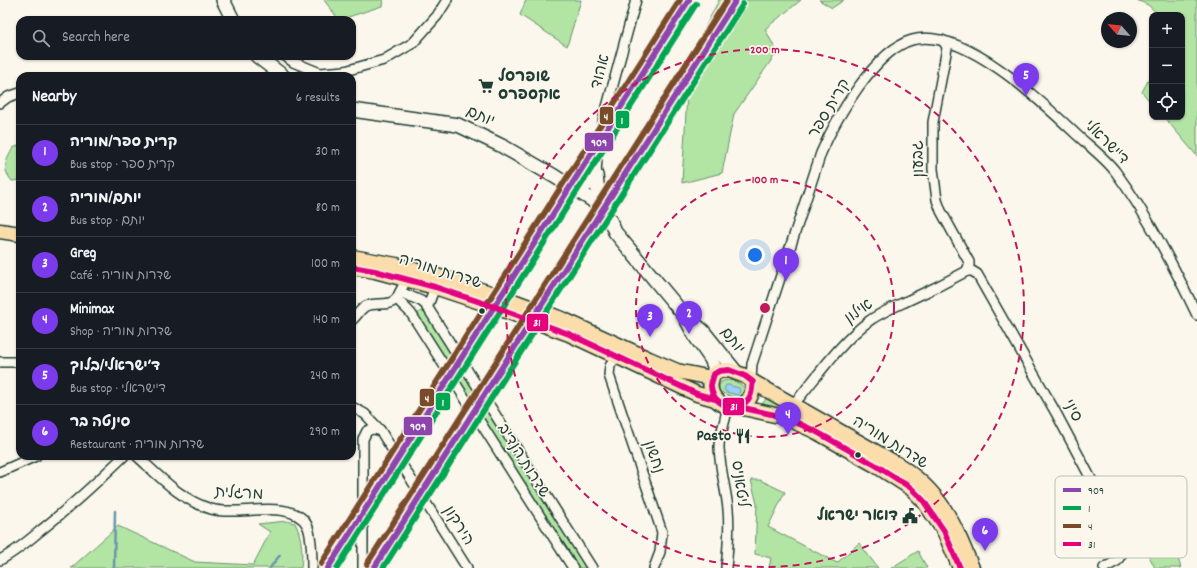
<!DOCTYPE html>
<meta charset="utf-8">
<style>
:root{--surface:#171b24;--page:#242831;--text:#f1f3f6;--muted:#9ea1a6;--line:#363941;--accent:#7c3aed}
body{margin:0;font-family:Dekko,"Playpen Sans Hebrew",sans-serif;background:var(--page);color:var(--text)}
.controls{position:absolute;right:12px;top:12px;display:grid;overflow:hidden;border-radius:8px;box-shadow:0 1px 3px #0004}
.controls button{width:36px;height:36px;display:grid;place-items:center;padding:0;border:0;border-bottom:1px solid var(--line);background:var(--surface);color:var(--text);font:20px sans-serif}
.compass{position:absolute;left:1101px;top:12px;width:36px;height:36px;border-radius:50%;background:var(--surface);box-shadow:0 1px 3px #0004;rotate:297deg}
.you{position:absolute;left:755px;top:255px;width:14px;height:14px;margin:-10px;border:3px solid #fff;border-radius:50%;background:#1a73e8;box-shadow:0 0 0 6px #1a73e833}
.badge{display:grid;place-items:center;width:26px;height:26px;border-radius:50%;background:var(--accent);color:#fff;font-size:13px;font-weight:700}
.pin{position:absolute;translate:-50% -33px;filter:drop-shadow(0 1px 2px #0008)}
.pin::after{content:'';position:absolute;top:21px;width:14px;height:12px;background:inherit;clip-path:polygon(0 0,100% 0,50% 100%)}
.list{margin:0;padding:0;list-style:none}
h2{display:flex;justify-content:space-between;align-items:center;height:52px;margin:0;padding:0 16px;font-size:17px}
h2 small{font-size:13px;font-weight:400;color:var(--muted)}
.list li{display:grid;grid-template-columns:26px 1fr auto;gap:12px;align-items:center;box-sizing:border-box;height:56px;padding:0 16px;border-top:1px solid var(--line)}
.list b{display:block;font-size:15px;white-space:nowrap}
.list p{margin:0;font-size:13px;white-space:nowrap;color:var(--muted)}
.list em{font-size:13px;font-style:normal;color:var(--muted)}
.icon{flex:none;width:22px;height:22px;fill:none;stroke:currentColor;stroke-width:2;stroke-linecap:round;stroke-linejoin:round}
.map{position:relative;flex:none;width:1197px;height:568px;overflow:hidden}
.search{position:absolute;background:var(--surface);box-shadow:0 1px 3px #0004;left:16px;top:16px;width:340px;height:44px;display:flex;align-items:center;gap:10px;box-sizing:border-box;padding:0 14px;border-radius:12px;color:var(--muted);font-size:15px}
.panel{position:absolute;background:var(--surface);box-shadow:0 1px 3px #0004;left:16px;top:72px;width:340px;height:388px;border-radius:12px}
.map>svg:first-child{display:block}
.green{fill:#b2e4a4;stroke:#68906c}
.water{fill:#9ccff9;stroke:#6a95aa}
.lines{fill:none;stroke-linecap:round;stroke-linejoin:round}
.stream{stroke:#6a95aa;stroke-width:2.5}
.highway-tunnel{stroke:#cfd2c7;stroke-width:16;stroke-dasharray:16 8;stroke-linecap:butt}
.street-casing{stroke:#1f3d34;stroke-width:12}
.secondary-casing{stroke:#1f3d34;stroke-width:16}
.primary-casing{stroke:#1f3d34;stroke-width:17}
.street{stroke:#fbf7ec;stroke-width:9}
.secondary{stroke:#fbf7ec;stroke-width:13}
.primary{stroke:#fbddab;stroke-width:14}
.bus-1-casing{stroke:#fbf7ec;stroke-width:9}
.bus-2-casing{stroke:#fbf7ec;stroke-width:9}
.bus-3-casing{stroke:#fbf7ec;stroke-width:9}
.bus-4-casing{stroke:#fbf7ec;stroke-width:9}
.bus-1{stroke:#8e44ad;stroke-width:6}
.bus-2{stroke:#00a651;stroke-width:6}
.bus-3{stroke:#7a4b2a;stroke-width:6}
.bus-4{stroke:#e5007d;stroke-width:6}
.ring{fill:none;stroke:#c2185b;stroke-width:2;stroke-dasharray:7 5}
.bus-dot{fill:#1f3d34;stroke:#fbf7ec;stroke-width:1.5}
.labels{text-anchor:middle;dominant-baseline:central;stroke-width:3.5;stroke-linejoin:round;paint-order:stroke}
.street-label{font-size:16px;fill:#1f3d34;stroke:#fbf7ec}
.poi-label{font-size:16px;font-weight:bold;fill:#1f3d34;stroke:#fbf7ec;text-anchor:end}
.key{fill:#fbf7ec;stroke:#b9bfb5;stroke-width:1}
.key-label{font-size:11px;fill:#1f3d34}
.centre{fill:#c2185b;stroke:#fbf7ec;stroke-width:2}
.ring-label{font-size:12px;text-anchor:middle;font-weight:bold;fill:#c2185b;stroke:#fbf7ec;stroke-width:3.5;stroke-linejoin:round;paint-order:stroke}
.line-badge{stroke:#fbf7ec;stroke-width:1.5}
.badge-label{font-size:11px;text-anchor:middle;font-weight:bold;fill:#fff}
</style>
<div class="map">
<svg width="1197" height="568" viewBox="0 0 1197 568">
<rect width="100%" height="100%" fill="#fbf7ec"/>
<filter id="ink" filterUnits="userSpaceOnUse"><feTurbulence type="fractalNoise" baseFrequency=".025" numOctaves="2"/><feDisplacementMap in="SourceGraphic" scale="8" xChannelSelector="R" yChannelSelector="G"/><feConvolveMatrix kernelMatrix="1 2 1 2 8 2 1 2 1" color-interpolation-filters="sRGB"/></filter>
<g filter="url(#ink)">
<g class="green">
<polygon points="324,0 383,0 382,6 339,20"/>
<polygon points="526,0 581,0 567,46 520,15"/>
<polygon points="719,0 801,0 765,29 777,52 734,114 722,173 682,183 689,58"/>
<polygon points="819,0 844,0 832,8"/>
<polygon points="1137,0 1197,0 1197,156 1164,117 1182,117 1182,15 1159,15 1148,5"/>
<polygon points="1152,73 1152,104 1142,92"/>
<path d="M20,145V180L12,181C1,168 6,161 13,148Z"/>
<polygon points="425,309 588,568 576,568 416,314"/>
<path d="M727,380C735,380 743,384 746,392L739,400L723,393L719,390V385L721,382Z"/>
<polygon points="769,395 808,417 806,423 759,408"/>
<polygon points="751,480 760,480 785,492 768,527 837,563 859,543 878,568 769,568 771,558 755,554 757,504"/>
<path d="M287,521L295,523C302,536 303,554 301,568H71L118,526L195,562L253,565L270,532L258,524Z"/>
<polygon points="1172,539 1181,568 1155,568 1147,552"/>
<polygon points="918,551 927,568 891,568"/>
</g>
<polygon class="water" points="726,385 729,385 739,388 740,392 737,395 726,392 724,389"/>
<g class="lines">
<g class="stream">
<polyline points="114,568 115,511"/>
<polyline points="270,568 280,555"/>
</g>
<g class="highway-tunnel">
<polyline points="328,568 689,0"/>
<polyline points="374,568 736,0"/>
</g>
<defs>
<g id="street">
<polyline points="942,40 946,45 947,48 933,122 933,169 937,200 941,211 969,262 969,265 967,271"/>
<polyline points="285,56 293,62 320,73 345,71 384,60 413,43 437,16 447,0"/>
<polyline points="0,103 8,97 20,93"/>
<polyline points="580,194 591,183 596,175 598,140 636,0"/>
<polyline points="967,271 972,271 977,274 1056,413 1123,539 1124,550 1117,561 1104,568"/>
<path d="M408,276L397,298C400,304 408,309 412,315L573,568"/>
<polyline points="400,292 421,301 426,305 592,568"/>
<polyline points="427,308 435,287"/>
<path d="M352,320C357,316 360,309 366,306C376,301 389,308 397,298"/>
<polyline points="616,356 610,366 609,375 662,532 660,552 654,568"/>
<polyline points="0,362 20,362"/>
<path d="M751,380L752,364L821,153C835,120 875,50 912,40C963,26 1043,103 1077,135C1089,146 1105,158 1115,171C1148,216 1173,265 1197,315"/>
<path d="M789,403L794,402L799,398C821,371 841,342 869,321C880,313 894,307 907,301C927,292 947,282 967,271"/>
<polyline points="352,407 365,414 380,430 467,568"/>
<path d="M137,456C160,477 181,500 211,509C220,512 230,511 239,511C259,510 296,504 307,525C312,535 312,557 312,568"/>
<polyline points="0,472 36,456"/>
<path d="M0,560C15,552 27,542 40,531C69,508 97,482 124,456"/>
<polyline points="363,568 363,439 367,431 372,429 380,430"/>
<path d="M726,568C728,549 730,529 728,509C726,489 720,469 719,448C718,436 729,415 726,406"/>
</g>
<g id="secondary">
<polyline points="223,0 233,20"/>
<polyline points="257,56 283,76"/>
<polyline points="352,110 458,125 502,146 554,176 592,200 610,220 615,232 684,315 695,336 711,359 714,366 714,374"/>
<polyline points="596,175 600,209"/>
<polyline points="691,321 703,331 736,372"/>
</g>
<g id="primary">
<polyline points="0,231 20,234"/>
<polyline points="352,257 396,265 447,279 505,298 562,319 649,359 677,371 712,378"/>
<polyline points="352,267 375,271 435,287 498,308 569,334 697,394 715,399"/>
<path d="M729,370L745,376L753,382C754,425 696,406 714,374L719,371Z"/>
<path d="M753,382L897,464C941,492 953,521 972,568"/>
<polyline points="739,407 784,417 815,431 877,466 911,488 923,500 944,531 960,568"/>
</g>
</defs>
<use href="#street" class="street-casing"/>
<use href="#secondary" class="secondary-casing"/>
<use href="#primary" class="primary-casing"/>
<use href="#street" class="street"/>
<use href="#secondary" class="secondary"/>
<use href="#primary" class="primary"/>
<defs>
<g id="bus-1">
<polyline points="328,568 689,0"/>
<polyline points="374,568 736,0"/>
</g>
<g id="bus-2">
<polyline points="337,568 696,4"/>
<polyline points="383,568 743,4"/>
</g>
<g id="bus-3">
<polyline points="321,564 680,0"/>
<polyline points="367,564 727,0"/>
</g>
<g id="bus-4">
<polyline points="352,267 375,271 435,287 498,308 569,334 697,394 715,399"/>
<path d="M729,370L745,376L753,382C752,386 752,391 751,394C744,415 711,407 711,386C711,382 713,378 714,374L719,371Z"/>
<polyline points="739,407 784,417 815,431 877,466 911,488 923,500 944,531 960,568"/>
</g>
</defs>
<use href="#bus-1" class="bus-1-casing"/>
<use href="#bus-2" class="bus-2-casing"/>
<use href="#bus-3" class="bus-3-casing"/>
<use href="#bus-4" class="bus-4-casing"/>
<use href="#bus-1" class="bus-1"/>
<use href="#bus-2" class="bus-2"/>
<use href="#bus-3" class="bus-3"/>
<use href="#bus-4" class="bus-4"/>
</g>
</g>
<g class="ring">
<circle cx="765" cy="308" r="129"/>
<circle cx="765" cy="308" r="259"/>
</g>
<defs>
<symbol id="supermarket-bare" viewBox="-9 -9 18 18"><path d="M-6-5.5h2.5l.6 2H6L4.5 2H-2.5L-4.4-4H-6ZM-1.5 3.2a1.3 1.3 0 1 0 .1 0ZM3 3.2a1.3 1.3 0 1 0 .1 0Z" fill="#1f3d34" stroke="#fbf7ec" stroke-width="2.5" paint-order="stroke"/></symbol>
<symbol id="restaurant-bare" viewBox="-9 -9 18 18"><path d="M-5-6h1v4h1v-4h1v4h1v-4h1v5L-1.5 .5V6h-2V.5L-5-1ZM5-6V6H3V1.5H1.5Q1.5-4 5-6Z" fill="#1f3d34" stroke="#fbf7ec" stroke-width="2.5" paint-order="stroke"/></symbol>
<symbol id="civic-bare" viewBox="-9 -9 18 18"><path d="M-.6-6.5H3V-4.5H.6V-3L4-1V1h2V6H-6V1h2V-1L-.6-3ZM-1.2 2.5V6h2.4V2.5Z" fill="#1f3d34" stroke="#fbf7ec" stroke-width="2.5" paint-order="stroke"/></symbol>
</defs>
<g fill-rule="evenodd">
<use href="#supermarket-bare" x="475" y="75" width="22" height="22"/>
<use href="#restaurant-bare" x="732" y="425" width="22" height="22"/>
<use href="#civic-bare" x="899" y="505" width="22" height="22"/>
</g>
<g class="bus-dot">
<circle cx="482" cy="311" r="3.5"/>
<circle cx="858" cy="455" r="3.5"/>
</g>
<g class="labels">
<g class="street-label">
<text transform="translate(601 72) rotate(-75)">אהוד</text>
<text transform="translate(830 109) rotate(-59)">קרית ספר</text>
<text transform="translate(480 117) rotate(23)">יותם</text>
<text transform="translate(1106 143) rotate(45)">ד'ישראלי</text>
<text transform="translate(919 159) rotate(-92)">גבעון</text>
<text transform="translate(440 272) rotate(17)">שדרות מוריה</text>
<text transform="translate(859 312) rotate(-36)">אילון</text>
<text transform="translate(732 341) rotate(52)">יותם</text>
<text transform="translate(1072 411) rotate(62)">סיני</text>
<text transform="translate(890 443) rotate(32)">שדרות מוריה</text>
<text transform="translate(653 457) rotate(71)">נחשון</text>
<text transform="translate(523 461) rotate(58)">שדרות הנדיב</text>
<text transform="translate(739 484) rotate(82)">ליטאניס</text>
<text transform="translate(239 494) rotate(3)">מרגלית</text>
<text transform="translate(458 526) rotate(58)">הירקון</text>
</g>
<g class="poi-label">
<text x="498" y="77" text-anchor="start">שופרסל<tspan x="498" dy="18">אקספרס</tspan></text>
<text x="731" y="436">Pasto</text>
<text x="898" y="516">דואר ישראל</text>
</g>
</g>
<rect x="1055" y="476" width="132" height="82" rx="6" class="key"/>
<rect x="1063" y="488" width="18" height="4" fill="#8e44ad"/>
<rect x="1063" y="506" width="18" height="4" fill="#00a651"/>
<rect x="1063" y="524" width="18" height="4" fill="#7a4b2a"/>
<rect x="1063" y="542" width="18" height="4" fill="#e5007d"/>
<g class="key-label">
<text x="1088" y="494">909</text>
<text x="1088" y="512">1</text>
<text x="1088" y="530">4</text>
<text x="1088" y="548">31</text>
</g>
<circle cx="765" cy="308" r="6" class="centre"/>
<g class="ring-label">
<text x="765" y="53">200 m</text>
<text x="765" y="183">100 m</text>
</g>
<g class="line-badge">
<rect x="599" y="106" width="15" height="19" rx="4" fill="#7a4b2a"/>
<rect x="615" y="110" width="15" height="19" rx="4" fill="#00a651"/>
<rect x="584" y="132" width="30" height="20" rx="4" fill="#8e44ad"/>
<rect x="526" y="313" width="23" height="19" rx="4" fill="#e5007d"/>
<rect x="419" y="388" width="16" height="19" rx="4" fill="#7a4b2a"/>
<rect x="435" y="392" width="16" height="19" rx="4" fill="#00a651"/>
<rect x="722" y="397" width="23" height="19" rx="4" fill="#e5007d"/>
<rect x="403" y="416" width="30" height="20" rx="4" fill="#8e44ad"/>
</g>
<g class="badge-label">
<text x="606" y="120">4</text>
<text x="622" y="124">1</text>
<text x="599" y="146">909</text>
<text x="537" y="326">31</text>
<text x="427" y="402">4</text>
<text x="443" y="406">1</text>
<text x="734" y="410">31</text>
<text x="418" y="430">909</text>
</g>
</svg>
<div class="controls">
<button>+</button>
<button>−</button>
<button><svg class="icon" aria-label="locate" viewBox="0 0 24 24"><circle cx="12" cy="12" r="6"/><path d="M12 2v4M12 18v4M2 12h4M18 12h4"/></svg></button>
</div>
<svg class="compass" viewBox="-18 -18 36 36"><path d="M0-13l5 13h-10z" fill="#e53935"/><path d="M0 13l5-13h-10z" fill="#9ea1a6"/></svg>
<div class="you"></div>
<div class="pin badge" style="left:786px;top:281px">1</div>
<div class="pin badge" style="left:689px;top:334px">2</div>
<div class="pin badge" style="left:650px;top:337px">3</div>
<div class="pin badge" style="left:788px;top:435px">4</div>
<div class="pin badge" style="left:1026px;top:96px">5</div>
<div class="pin badge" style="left:985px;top:551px">6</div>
<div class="search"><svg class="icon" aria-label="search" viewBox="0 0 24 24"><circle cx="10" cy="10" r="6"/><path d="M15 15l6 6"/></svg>Search here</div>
<section class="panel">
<h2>Nearby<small>6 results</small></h2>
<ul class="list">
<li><span class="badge">1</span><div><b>קרית ספר/מוריה</b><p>Bus stop · קרית ספר</p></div><em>30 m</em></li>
<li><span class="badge">2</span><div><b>יותם/מוריה</b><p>Bus stop · יותם</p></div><em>80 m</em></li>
<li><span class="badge">3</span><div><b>Greg</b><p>Café · שדרות מוריה</p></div><em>100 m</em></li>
<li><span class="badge">4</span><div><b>Minimax</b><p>Shop · שדרות מוריה</p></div><em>140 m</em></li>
<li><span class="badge">5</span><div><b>ד׳ישראלי/בלוך</b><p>Bus stop · ד'ישראלי</p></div><em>240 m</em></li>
<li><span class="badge">6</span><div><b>סינטה בר</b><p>Restaurant · שדרות מוריה</p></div><em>290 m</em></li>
</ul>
</section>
</div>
